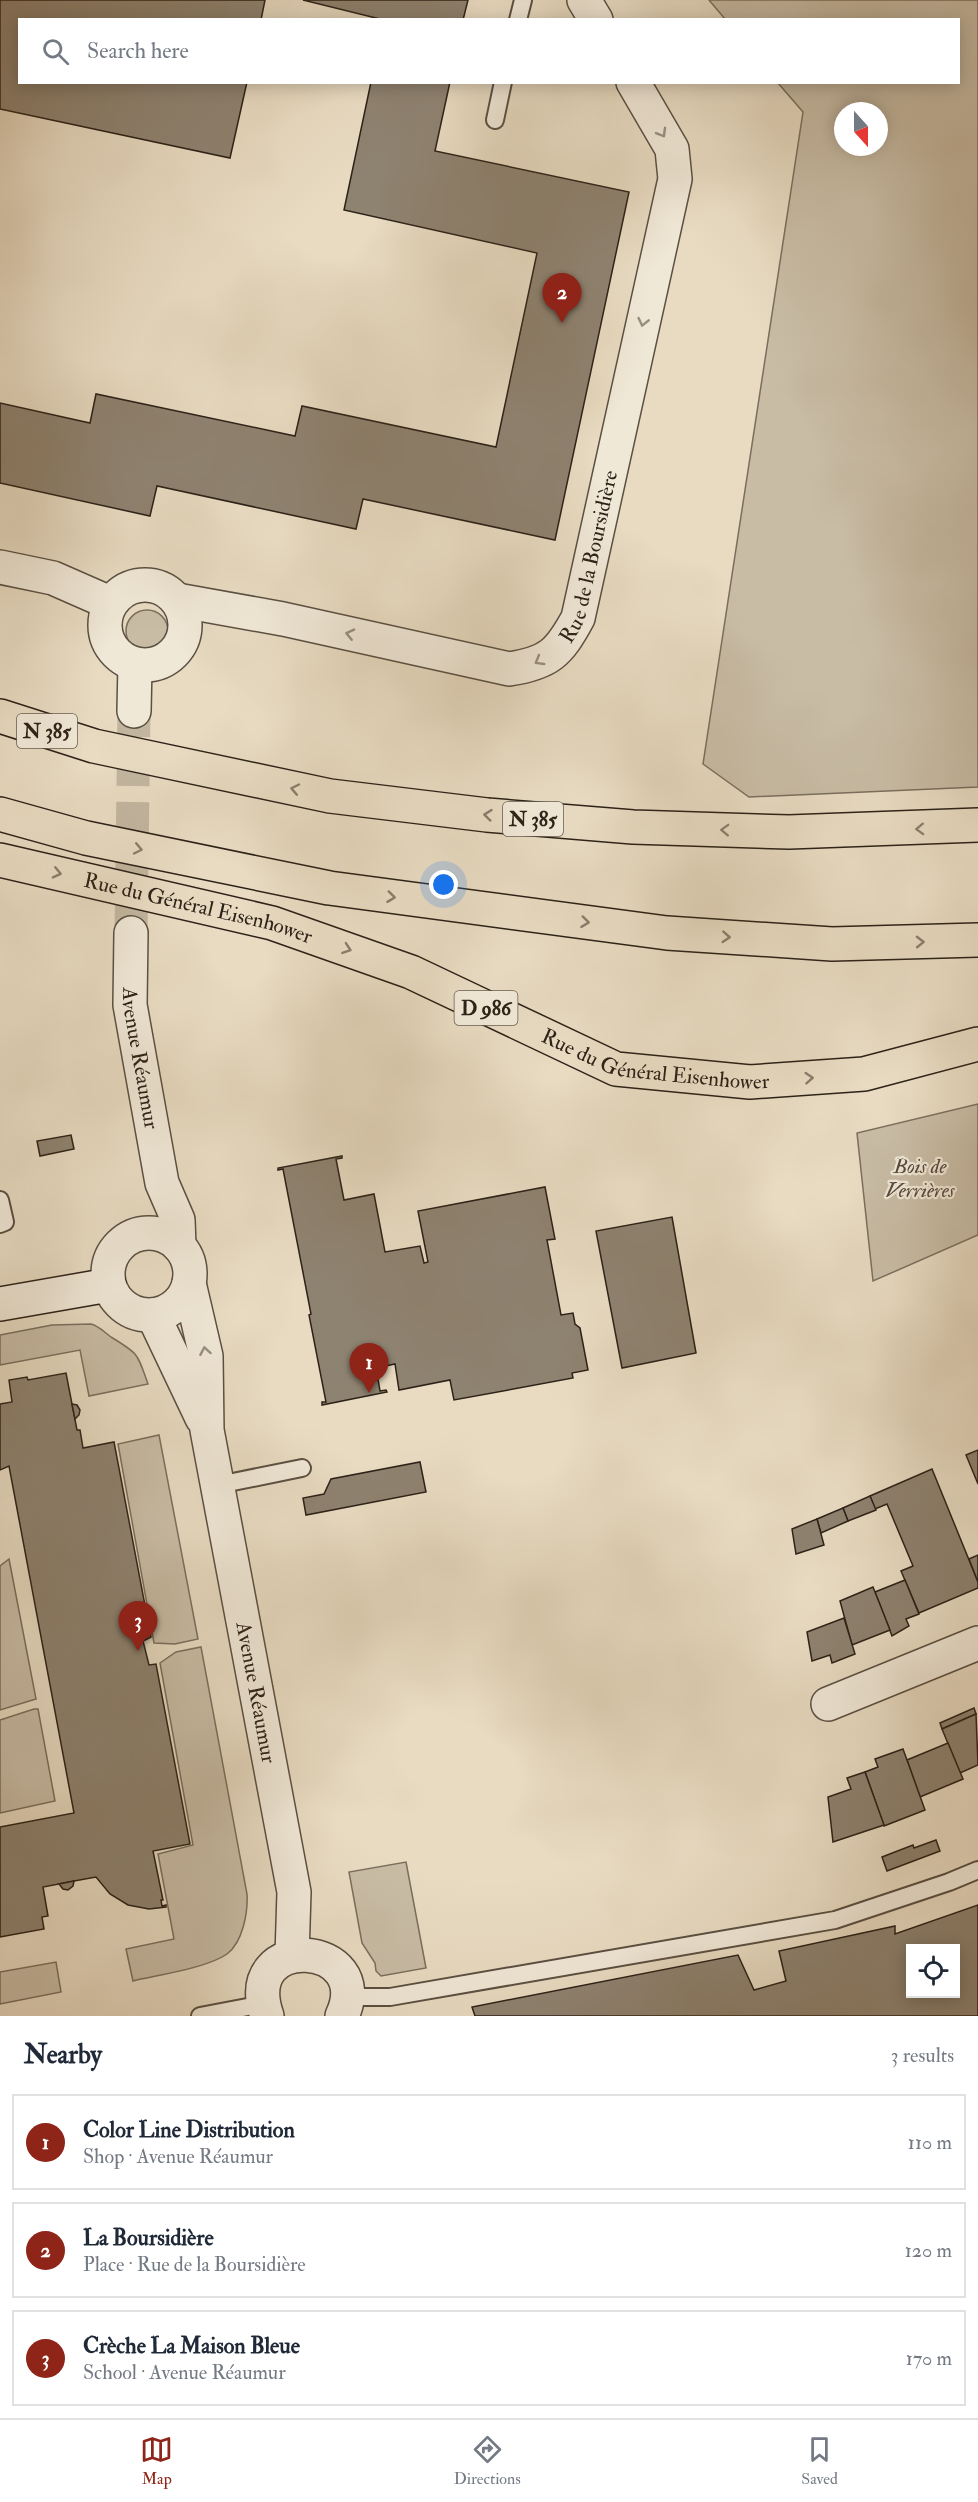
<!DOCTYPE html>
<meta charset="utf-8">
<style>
:root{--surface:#fff;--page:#f2f2f3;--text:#1f2937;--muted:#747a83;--line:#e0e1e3;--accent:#8f2418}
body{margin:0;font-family:"IM FELL Double Pica",serif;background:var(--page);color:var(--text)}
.controls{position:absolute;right:18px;bottom:18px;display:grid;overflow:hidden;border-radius:0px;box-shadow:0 3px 15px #0003}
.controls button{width:54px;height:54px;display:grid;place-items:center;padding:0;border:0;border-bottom:2px solid var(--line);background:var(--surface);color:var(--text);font:30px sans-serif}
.compass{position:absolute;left:834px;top:102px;width:54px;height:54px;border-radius:50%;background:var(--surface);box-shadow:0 3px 15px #0003;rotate:159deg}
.you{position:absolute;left:444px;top:885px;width:21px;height:21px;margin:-15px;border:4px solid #fff;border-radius:50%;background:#1a73e8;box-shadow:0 0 0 9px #1a73e833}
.badge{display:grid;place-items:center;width:39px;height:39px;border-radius:50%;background:var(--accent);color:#fff;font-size:20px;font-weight:700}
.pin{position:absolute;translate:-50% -50px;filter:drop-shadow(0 2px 3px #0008)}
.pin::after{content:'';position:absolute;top:32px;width:21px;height:18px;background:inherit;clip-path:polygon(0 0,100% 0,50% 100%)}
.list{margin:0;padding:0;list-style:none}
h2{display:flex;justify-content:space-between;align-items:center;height:78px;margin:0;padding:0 24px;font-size:26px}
h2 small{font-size:20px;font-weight:400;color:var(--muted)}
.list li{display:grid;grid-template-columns:39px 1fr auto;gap:18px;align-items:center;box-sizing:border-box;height:96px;margin:0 12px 12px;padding:0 12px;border:2px solid var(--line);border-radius:0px}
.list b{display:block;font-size:22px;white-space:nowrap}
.list p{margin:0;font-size:20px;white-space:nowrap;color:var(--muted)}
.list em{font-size:20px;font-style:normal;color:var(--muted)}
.icon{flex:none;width:33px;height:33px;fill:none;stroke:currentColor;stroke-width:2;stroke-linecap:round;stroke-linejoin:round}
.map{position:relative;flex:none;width:978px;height:2016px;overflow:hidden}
.search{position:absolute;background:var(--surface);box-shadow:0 3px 15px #0003;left:18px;right:18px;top:18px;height:66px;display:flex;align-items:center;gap:15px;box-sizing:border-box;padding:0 21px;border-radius:0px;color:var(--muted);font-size:22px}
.sheet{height:402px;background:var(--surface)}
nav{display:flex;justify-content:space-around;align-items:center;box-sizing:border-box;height:84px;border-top:2px solid var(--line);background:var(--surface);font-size:16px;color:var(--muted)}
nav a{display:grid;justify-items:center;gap:3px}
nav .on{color:var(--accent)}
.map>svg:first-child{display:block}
.green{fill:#c8bca5;stroke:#7a6f5e;stroke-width:1.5;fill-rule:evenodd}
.building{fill:#8e8270;stroke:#2c2218;stroke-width:1.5;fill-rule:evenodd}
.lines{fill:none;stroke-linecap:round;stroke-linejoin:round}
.minor-tunnel{stroke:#c2b6a0;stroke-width:33;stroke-dasharray:33 16;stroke-linecap:butt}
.service-casing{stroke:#5b5042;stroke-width:20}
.minor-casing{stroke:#5b5042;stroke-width:36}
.secondary-casing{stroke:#2c2218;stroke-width:36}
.primary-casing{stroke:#2c2218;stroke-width:36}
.trunk-casing{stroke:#2c2218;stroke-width:36}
.service{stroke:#f0e8d7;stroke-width:16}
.minor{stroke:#f0e8d7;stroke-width:33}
.secondary{stroke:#f0e8d7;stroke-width:33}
.primary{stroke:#e8dbc2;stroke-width:33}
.trunk{stroke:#e8dbc2;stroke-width:33}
.oneway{stroke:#988f81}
.oneway2{stroke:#8a7e6d}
.labels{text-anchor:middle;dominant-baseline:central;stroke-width:4.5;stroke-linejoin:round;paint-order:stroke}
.shield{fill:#f0e8d7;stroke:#675d51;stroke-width:1.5}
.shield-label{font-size:20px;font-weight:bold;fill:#2c2218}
.street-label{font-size:21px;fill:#2c2218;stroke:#f0e8d7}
.park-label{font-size:21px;font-style:italic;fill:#53483b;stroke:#f0e8d7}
</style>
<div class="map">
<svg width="978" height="2016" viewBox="0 0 978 2016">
<rect width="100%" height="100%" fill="#e8dbc2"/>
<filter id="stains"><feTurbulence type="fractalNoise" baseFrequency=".00333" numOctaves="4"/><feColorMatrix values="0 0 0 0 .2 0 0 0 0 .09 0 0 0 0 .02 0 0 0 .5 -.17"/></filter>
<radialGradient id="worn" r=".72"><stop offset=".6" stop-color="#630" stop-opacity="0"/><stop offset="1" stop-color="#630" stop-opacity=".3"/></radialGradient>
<g class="green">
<path d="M709,0H978V787L749,797L703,764L803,112L778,83L958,82V20L725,19ZM843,111H879V147H843Z"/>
<circle cx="147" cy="631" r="21"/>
<polygon points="978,1104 978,1235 873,1281 857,1133"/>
<path d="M91,1324C99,1326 104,1332 111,1337C139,1354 137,1353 148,1384L89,1396L80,1350L0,1365V1335L52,1325Z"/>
<polygon points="159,1435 198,1639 175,1644 154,1643 118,1444"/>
<polygon points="9,1559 36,1699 0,1710 0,1566"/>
<path d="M201,1647L247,1894C248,1912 243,1942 227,1954C207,1968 158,1975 133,1981L126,1949L174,1939L158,1854L193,1845L160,1663L176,1652Z"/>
<polygon points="34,1709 38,1709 55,1801 0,1813 0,1720"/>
<polygon points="406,1862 426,1968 381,1976 376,1971 375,1963 362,1943 349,1872"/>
<polygon points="56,1962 61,1992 0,2004 0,1972"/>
</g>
<g class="building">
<polygon points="0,0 265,0 261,20 20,20 20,82 247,82 230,158 0,109"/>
<polygon points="303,0 468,0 463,20 384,20"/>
<polygon points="371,82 450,82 435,151 629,192 555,540 363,499 356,529 157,486 150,516 0,483 0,403 90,423 96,394 295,436 302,406 496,447 537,253 344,210"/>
<polygon points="71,1135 74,1149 40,1156 37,1141"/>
<polygon points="342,1156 342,1158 336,1159 344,1200 374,1194 385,1252 420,1246 424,1263 428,1262 418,1211 545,1187 555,1239 547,1240 561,1315 573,1313 575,1324 580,1328 588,1370 572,1373 573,1378 454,1400 450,1380 399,1390 395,1364 376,1368 380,1391 386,1390 387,1392 322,1405 322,1402 326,1402 309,1315 311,1314 283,1169 278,1170 278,1168"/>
<polygon points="672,1217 696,1353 622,1368 596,1231"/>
<polygon points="66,1373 77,1430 80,1430 83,1448 114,1442 151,1637 143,1641 149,1665 156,1664 190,1844 153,1851 163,1900 161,1900 162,1906 166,1905 166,1907 149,1909 128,1905 110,1894 96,1877 74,1881 43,1887 48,1916 42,1917 44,1929 0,1937 0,1827 74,1813 9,1466 0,1470 0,1404 12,1402 9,1380 27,1377 28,1380"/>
<polygon points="72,1404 77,1405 80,1410 79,1415 75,1419"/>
<polygon points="978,1450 978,1484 966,1455"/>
<polygon points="420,1462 426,1492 306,1515 303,1498 324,1494 331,1479"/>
<polygon points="932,1469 978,1582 978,1588 919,1613 901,1571 913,1566 887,1504 875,1509 870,1496"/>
<polygon points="870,1496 876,1510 848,1521 843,1508"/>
<polygon points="843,1508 848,1521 821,1533 817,1519"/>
<polygon points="817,1519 824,1545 796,1554 792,1529"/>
<polygon points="978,1555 978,1582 969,1559"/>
<polygon points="905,1580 919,1614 906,1619 909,1626 892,1636 875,1592"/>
<polygon points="873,1587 890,1630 852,1645 840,1601"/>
<polygon points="844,1618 855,1654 832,1663 830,1655 812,1661 807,1632"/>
<polygon points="974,1708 976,1714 942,1729 940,1723"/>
<polygon points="976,1714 978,1765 960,1773 942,1729"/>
<polygon points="948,1743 963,1779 920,1797 907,1760"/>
<polygon points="903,1749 925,1810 884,1826 865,1772 878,1767 875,1759"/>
<polygon points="865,1772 884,1825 833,1842 828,1797 851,1789 847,1778"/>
<polygon points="936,1840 940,1851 887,1871 882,1857 913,1845 914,1848"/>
<polygon points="74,1881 73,1886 68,1890 63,1889 59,1884"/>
<path d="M978,1905V2016H475L472,2007L738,1955L754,1990L786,1981L779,1951L895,1926V1934ZM910,1948H956V1994H910Z"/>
</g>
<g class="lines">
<polyline class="minor-tunnel" points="131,933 134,711"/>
<defs>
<g id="service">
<polyline points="518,20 523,0"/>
<polyline points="495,120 503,82"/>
<polyline points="0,1200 5,1222 0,1224"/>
<polyline points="218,1485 302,1468"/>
<polyline points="347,1997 390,1997 835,1920 949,1882 978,1870"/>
<polyline points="200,2016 263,2004"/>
</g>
<g id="minor">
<polyline points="584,0 596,20"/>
<polyline points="0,567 53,578 110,603"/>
<circle cx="145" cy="625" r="40"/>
<path id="s1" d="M177,600L283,619L509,669C549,663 559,653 578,618L675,179L672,149L633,82"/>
<polyline points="134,711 135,664"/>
<path id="s2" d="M131,933L130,1005L162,1183L178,1220L179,1246"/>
<circle cx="149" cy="1274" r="41"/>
<path id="s3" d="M189,1283L206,1356L207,1430L294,1892L292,1956"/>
<polyline points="153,1315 202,1418"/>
<polyline points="828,1704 978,1643"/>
<path d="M267,2016C237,1929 377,1941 342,2016"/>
</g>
<polyline id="secondary" points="0,1304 109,1285"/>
<g id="primary">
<path id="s4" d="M0,860L272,923L411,972L616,1069L750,1082L864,1074L978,1044"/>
</g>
<g id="trunk">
<polyline points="0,716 94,746 330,796 487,815 633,827 789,832 978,825"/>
<polyline points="0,814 86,838 329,888 667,933 832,944 978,940"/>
</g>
</defs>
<use href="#service" class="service-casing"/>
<use href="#minor" class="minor-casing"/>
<use href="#secondary" class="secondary-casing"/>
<use href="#primary" class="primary-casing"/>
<use href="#trunk" class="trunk-casing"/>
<use href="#service" class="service"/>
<use href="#minor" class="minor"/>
<use href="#secondary" class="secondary"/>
<use href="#primary" class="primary"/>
<use href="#trunk" class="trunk"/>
</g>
<defs><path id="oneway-chevron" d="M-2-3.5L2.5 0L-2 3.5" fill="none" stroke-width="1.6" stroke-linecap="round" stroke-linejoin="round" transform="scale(1.5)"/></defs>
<g class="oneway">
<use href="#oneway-chevron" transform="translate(662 133) rotate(60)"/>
<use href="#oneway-chevron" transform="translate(643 322) rotate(103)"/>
<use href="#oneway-chevron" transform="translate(350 634) rotate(-167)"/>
<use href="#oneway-chevron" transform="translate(539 661) rotate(150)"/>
<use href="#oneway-chevron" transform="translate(205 1351) rotate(-100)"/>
</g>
<g class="oneway2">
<use href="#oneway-chevron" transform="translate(295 789) rotate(-168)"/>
<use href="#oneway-chevron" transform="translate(488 815) rotate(-174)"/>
<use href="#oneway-chevron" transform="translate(920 829) rotate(178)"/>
<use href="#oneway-chevron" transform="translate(725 830) rotate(-178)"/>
<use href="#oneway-chevron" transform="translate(138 849) rotate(12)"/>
<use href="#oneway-chevron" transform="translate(57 873) rotate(13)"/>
<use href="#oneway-chevron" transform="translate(391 897) rotate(7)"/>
<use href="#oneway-chevron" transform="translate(585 922) rotate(7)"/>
<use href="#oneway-chevron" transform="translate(726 937) rotate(4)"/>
<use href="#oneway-chevron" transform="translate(920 942) rotate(-1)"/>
<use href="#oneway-chevron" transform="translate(347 949) rotate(19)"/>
<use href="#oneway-chevron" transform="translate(809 1078) rotate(-4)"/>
</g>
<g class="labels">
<g class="shield">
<rect x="17" y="714" width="60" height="34" rx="4.5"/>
<rect x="503" y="802" width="60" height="34" rx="4.5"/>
<rect x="454.5" y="991" width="63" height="34" rx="4.5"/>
</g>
<g class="shield-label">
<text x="47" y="731">N 385</text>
<text x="533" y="819">N 385</text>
<text x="486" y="1008">D 986</text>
</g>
<g class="street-label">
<text stroke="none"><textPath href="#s1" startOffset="492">Rue de la Boursidière</textPath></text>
<text stroke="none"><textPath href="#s4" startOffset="204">Rue du Général Eisenhower</textPath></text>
<text stroke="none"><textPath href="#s4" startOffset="690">Rue du Général Eisenhower</textPath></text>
<text stroke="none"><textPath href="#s2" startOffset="126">Avenue Réaumur</textPath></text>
<text stroke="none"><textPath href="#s3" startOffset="416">Avenue Réaumur</textPath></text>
</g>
<g class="park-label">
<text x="920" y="1166">Bois de<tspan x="920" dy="24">Verrières</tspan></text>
</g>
</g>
<rect width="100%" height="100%" filter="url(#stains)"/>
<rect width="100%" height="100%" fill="url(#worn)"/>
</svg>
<div class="controls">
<button><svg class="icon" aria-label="locate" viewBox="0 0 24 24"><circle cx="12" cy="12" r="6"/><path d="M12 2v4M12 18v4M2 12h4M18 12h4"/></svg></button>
</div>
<svg class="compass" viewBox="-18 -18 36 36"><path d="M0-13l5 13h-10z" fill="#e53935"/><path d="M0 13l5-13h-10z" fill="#747a83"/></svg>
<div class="you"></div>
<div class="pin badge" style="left:369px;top:1393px">1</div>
<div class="pin badge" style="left:562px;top:323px">2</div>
<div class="pin badge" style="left:138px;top:1651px">3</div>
<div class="search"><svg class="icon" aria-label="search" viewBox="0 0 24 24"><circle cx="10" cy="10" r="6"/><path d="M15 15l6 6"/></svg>Search here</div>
</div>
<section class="sheet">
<h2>Nearby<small>3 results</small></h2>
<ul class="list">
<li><span class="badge">1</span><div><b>Color Line Distribution</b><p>Shop · Avenue Réaumur</p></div><em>110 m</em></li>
<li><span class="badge">2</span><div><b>La Boursidière</b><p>Place · Rue de la Boursidière</p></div><em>120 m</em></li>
<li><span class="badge">3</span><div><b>Crèche La Maison Bleue</b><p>School · Avenue Réaumur</p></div><em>170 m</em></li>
</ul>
</section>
<nav>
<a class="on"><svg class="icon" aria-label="map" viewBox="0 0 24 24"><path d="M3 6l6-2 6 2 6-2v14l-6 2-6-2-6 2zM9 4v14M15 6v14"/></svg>Map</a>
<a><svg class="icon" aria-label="directions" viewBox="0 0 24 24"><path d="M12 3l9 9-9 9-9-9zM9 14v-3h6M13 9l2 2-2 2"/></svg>Directions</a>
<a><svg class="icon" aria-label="saved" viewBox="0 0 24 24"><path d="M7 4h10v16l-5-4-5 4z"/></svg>Saved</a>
</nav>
